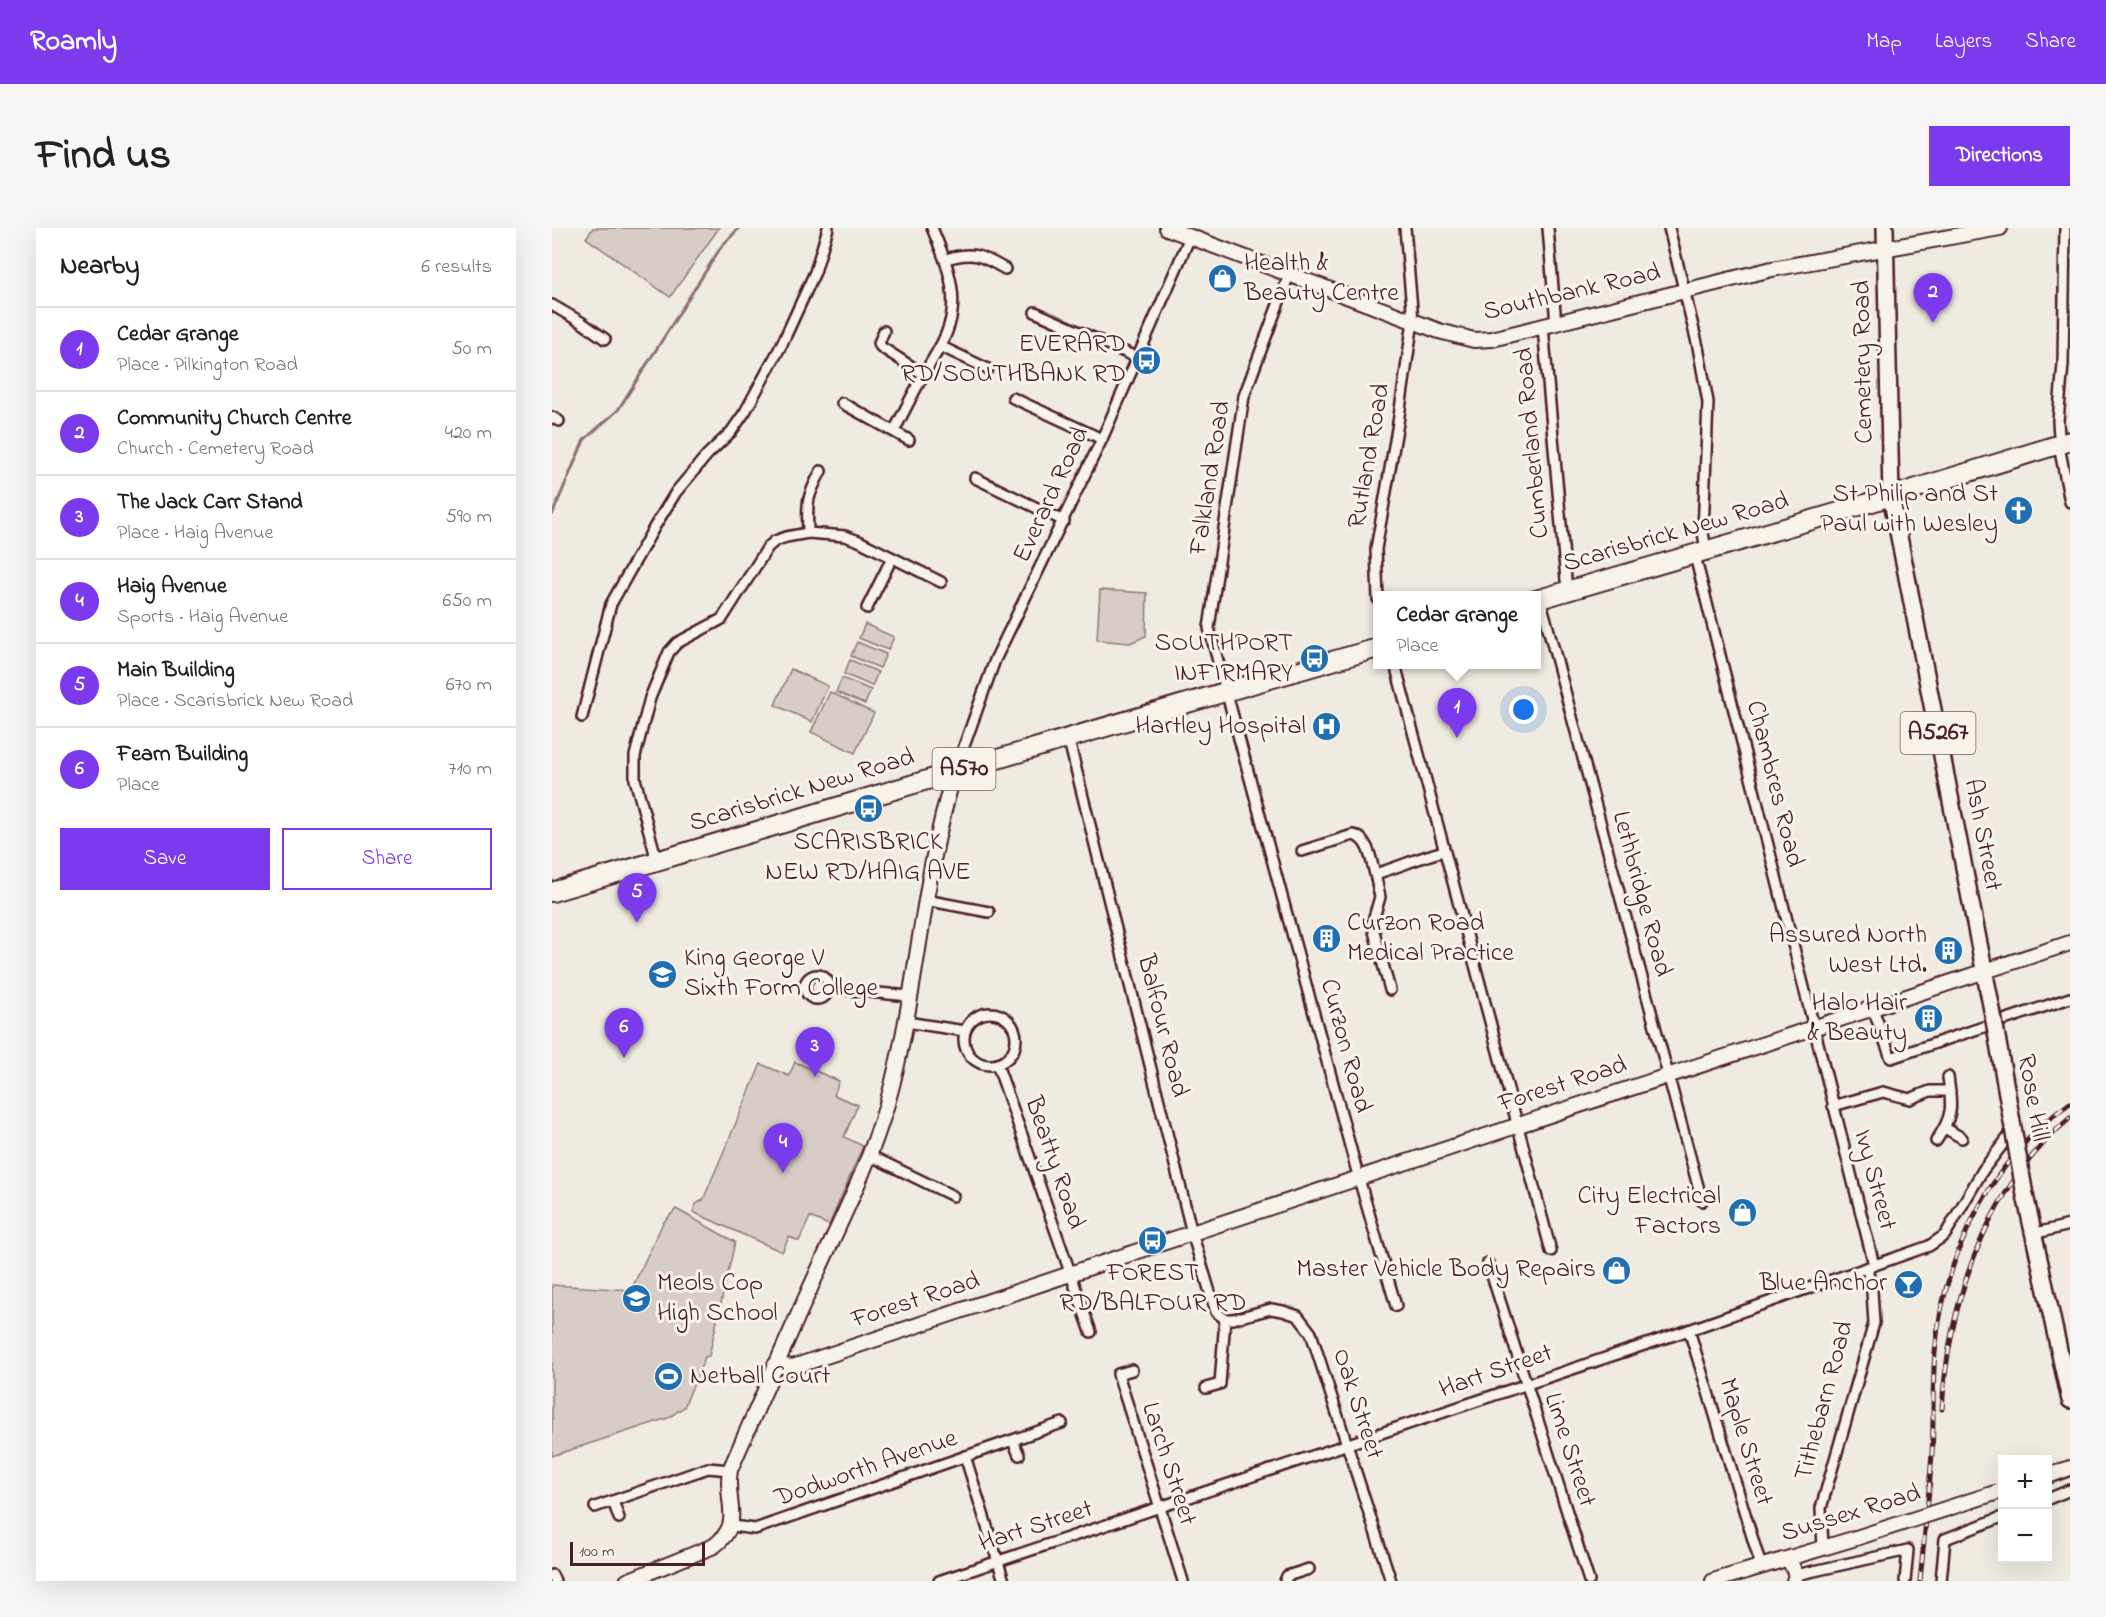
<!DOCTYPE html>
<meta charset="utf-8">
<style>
:root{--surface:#fff;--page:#f6f6f6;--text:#202124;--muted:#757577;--line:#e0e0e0;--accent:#7c3aed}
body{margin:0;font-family:"Indie Flower",sans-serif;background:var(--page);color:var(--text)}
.controls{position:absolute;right:18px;bottom:18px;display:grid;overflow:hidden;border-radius:0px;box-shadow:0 6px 24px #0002}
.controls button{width:54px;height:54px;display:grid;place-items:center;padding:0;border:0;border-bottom:2px solid var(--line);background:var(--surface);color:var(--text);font:30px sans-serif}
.scale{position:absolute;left:18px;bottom:15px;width:135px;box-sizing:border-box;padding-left:6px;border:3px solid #4a1f2b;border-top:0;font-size:16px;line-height:21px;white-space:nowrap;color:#4a1f2b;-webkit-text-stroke:4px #f7f3e8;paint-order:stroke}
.you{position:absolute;left:972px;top:482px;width:21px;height:21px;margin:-15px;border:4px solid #fff;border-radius:50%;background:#1a73e8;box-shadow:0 0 0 9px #1a73e833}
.badge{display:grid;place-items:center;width:39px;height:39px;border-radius:50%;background:var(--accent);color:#fff;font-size:20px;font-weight:700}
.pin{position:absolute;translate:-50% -50px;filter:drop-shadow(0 2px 3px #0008)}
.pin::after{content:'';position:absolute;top:32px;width:21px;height:18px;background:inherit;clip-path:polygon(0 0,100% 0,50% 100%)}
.popup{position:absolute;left:821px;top:363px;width:168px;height:78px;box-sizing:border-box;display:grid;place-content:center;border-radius:0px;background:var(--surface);filter:drop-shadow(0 2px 4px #0005);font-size:20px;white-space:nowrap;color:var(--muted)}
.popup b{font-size:22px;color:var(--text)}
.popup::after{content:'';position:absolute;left:50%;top:100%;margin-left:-12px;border:12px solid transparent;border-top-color:var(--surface)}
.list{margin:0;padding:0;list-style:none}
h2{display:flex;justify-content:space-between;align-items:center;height:78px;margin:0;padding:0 24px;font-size:26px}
h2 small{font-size:20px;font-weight:400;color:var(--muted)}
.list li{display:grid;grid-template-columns:39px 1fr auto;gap:18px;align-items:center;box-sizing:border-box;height:84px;padding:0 24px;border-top:2px solid var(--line)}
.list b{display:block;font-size:22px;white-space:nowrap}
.list p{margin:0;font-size:20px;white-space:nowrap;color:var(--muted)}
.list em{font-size:20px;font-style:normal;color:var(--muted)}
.actions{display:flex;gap:12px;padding:18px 24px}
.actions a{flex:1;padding:14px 0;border:2px solid var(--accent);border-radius:0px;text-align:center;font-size:21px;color:var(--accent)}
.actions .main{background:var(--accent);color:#fff}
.map{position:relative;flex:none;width:1518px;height:1353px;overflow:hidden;border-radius:0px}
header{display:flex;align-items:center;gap:36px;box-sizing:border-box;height:84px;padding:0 30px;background:var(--accent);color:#fff}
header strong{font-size:28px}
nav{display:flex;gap:33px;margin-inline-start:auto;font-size:21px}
.intro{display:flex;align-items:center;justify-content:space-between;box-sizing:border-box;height:144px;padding:0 36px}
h1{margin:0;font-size:42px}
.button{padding:15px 27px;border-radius:0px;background:var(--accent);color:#fff;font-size:21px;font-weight:700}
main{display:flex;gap:36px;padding:0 36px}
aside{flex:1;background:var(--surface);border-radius:0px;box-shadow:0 6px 24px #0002}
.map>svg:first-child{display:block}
.green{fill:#d8cdc6;stroke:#917678;stroke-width:1.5}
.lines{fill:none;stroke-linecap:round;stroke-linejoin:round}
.stream{stroke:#8b6f72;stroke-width:3}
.street-casing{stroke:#4a1f2b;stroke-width:14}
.secondary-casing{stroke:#4a1f2b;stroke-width:18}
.primary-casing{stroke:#4a1f2b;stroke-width:20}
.highway-casing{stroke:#4a1f2b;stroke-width:22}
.street{stroke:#f7f3e8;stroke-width:9}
.secondary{stroke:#f7f3e8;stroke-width:14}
.primary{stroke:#f7f3e8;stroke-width:15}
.highway{stroke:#f7f3e8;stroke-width:18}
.rail-casing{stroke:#4a1f2b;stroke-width:5}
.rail{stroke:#f7f3e8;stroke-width:3;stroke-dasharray:9;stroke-linecap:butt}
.secondary-bridge-casing{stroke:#4a1f2b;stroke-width:18;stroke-linecap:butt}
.primary-bridge-casing{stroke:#4a1f2b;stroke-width:20;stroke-linecap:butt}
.secondary-bridge{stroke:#f7f3e8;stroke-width:14}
.primary-bridge{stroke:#f7f3e8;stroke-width:15}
.labels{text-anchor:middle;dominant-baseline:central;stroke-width:6;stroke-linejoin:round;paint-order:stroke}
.shield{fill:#f7f3e8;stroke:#7e5f64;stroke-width:1.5}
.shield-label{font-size:24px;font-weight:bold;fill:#4a1f2b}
.poi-label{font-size:26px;fill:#4a1f2b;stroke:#f7f3e8;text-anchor:end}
.street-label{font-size:26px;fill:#4a1f2b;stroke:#f7f3e8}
</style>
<header>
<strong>Roamly</strong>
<nav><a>Map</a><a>Layers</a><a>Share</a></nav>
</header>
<div class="intro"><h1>Find us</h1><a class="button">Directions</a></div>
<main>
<aside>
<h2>Nearby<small>6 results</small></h2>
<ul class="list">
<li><span class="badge">1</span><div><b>Cedar Grange</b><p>Place · Pilkington Road</p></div><em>50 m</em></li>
<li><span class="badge">2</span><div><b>Community Church Centre</b><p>Church · Cemetery Road</p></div><em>420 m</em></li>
<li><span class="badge">3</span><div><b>The Jack Carr Stand</b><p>Place · Haig Avenue</p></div><em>590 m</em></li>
<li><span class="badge">4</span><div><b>Haig Avenue</b><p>Sports · Haig Avenue</p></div><em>650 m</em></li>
<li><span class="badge">5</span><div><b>Main Building</b><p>Place · Scarisbrick New Road</p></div><em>670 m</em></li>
<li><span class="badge">6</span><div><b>Fearn Building</b><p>Place</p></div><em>710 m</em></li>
</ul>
<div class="actions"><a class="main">Save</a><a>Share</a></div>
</aside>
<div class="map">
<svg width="1518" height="1353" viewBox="0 0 1518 1353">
<rect width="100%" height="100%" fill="#f0ebe0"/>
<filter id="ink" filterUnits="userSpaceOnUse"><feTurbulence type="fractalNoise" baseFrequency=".0167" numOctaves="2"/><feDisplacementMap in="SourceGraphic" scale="12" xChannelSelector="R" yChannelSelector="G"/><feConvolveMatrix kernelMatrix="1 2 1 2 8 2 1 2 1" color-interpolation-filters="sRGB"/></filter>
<g filter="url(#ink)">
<g class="green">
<polygon points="41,0 167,0 118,69 34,10"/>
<polygon points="548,362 595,365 594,408 578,415 545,412"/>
<polygon points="313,396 342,409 336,422 307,410"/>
<polygon points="305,414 334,426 328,440 299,428"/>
<polygon points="298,432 326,444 320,458 292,446"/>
<polygon points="239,441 276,458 260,494 223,477"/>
<polygon points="290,450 319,462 313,476 284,464"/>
<polygon points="278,464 322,485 303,525 259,504"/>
<polygon points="243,834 287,853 282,867 306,877 292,909 311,918 277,997 258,989 247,1013 237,1009 230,1024 141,984 144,976 151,972 209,836 237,848"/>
<polygon points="124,981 183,1014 157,1128 153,1129 132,1179 116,1190 0,1228 0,1057 79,1062 111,995"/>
</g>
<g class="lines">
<polyline class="stream" points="0,287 32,212 66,182 169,19 187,0"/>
<defs>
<g id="street">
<polyline points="996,0 1004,96"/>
<polyline points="1117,0 1146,119 1156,174 1151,305 1154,321"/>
<polyline points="1513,0 1511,136 1506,193 1508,223 1518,274"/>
<path d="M394,31C421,23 429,27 453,41"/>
<polyline points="737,47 692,168 657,400 807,951 844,1078"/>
<polyline points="0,77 29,94 53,111"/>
<polyline points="483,84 586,130"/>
<polyline points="991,99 1015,363"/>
<polyline points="332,103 327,115 329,119 371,146"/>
<polyline points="390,119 436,141"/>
<polyline points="461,170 550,211"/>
<polyline points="290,175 357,212"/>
<polyline points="0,189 7,193"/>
<path d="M342,203C352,184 361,165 372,146C383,127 397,108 400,84C404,55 391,26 380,0"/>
<polyline points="423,250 512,293"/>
<path d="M256,305C255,274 254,271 269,243"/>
<polyline points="1142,324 1322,1037"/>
<polyline points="988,370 1150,973"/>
<polyline points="826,371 824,321 846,195 861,93 853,0"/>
<polyline points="315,380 340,330"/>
<polyline points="843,436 999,1023"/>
<polyline points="30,489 59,376 103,298 124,264 155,227 179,204 193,184 230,116 263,44 276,0"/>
<polyline points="516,509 640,1005 664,1084 673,1091"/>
<polyline points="403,543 443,432 550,211 638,9"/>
<path d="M750,623L801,607C817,610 819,633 823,646C847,639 868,629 892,623"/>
<polyline points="105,633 83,551 83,528 98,470 117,424 125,415 170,391 216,319 223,313 234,309 256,305 293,308 307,313 389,354"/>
<polyline points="823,646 828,669 820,696 838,762"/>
<polyline points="373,672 437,684"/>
<circle cx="265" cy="759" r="12"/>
<polyline points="277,760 357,768"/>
<polyline points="1321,781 1339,830 1518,770"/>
<circle cx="438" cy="811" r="26"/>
<polyline points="354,794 413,803"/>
<polyline points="445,836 539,1104"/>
<polyline points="1281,878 1331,864 1358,871 1378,863 1398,863"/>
<polyline points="1393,900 1410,910"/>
<path d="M1384,913C1402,887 1400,878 1396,849"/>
<polyline points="319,928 401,968"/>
<polyline points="1480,1006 1518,997"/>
<polyline points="936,1035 1037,1353"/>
<polyline points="673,1091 681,1091 719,1081 731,1083 746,1088 759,1105 839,1353"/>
<polyline points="1137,1102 1209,1338"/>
<polyline points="580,1142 566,1146 631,1353"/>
<polyline points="654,1160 668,1156 673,1091"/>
<polyline points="461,1213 467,1227"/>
<polyline points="413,1228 452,1353"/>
<polyline points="1496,1271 1518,1262"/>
<polyline points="61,1273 67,1290"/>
<polyline points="43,1279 156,1240 178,1242"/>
<polyline points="180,1298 203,1301 510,1195"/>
<polyline points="1271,1319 1269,1280 1322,1095 1320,1063 1315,1040"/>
<polyline points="0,1347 3,1353"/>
<polyline points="1244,1347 1356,1322 1353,1353"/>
<polyline points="387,1353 1137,1102 1377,1018 1393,1007 1431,942 1461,903"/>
<polyline points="733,1353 735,1348 757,1341"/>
<polyline points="1389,1353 1393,1311 1450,1289"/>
</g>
<g id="secondary">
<polyline points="615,0 887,103 922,112 940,111 1220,41 1448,0"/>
<polyline points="223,1137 241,1139 640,1005 1518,715"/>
<polyline points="1496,1248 1518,1240"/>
<polyline points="1237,1331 1244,1347 1242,1353"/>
<path d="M75,1353L162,1318C193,1294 172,1276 178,1242C207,1176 236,1109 266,1043C291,988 318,934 335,876C366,767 369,652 403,543"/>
<polyline points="1161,1353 1304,1310"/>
</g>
<g id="primary">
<polyline points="1333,0 1339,268 1441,787"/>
<polyline points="1473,967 1518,1172"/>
</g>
<g id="highway">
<polyline points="984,372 1284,285 1518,213"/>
<path d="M0,664C275,583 549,498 826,420"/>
</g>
</defs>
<use href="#street" class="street-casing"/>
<use href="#secondary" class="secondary-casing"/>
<use href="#primary" class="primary-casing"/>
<use href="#highway" class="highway-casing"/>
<use href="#street" class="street"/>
<use href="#secondary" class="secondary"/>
<use href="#primary" class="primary"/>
<use href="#highway" class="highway"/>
<defs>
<g id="rail">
<path d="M1390,1181C1397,1073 1433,962 1518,890"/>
<path d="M1368,1353C1372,1310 1377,1268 1380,1225C1382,1192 1380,1158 1383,1125C1391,1029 1438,932 1518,875"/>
</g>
</defs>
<use href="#rail" class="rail-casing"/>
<use href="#rail" class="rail"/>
<defs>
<polyline id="secondary-bridge" points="1304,1310 1446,1264"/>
<polyline id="primary-bridge" points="1441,787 1473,967"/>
</defs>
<use href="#secondary-bridge" class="secondary-bridge-casing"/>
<use href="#primary-bridge" class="primary-bridge-casing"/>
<use href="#secondary-bridge" class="secondary-bridge"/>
<use href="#primary-bridge" class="primary-bridge"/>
</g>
</g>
<defs>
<symbol id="shop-disc" viewBox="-11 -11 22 22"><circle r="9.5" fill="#1f6fb2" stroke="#f7f3e8"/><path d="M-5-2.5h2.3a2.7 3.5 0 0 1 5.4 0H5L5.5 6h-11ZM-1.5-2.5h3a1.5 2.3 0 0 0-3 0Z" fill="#fff"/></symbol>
<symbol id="bus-disc" viewBox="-11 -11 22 22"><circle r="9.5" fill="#1f6fb2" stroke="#f7f3e8"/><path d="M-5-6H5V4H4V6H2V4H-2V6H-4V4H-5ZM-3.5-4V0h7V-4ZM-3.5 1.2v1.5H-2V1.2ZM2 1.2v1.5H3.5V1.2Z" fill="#fff"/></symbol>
<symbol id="church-disc" viewBox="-11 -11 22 22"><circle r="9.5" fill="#1f6fb2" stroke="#f7f3e8"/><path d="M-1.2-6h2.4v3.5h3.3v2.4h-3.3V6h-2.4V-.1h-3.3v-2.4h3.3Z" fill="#fff"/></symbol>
<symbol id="hospital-disc" viewBox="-11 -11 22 22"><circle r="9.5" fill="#1f6fb2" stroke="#f7f3e8"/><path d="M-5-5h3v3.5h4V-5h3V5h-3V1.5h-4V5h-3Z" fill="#fff"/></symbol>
<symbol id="building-disc" viewBox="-11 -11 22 22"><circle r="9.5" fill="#1f6fb2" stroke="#f7f3e8"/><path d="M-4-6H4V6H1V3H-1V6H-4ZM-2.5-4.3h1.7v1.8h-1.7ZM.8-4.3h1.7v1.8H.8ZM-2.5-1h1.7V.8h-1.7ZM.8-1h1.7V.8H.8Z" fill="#fff"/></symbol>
<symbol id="university-disc" viewBox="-11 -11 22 22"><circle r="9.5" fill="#1f6fb2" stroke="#f7f3e8"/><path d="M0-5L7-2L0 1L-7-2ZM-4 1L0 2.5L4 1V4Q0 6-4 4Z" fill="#fff"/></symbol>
<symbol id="bar-disc" viewBox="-11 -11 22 22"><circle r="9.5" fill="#1f6fb2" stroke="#f7f3e8"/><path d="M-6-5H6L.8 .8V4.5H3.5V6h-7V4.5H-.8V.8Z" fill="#fff"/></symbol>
<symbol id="school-disc" viewBox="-11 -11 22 22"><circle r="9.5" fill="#1f6fb2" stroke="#f7f3e8"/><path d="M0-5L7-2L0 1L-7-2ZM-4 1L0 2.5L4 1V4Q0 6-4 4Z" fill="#fff"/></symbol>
<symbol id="stadium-disc" viewBox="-11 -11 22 22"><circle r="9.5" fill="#1f6fb2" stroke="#f7f3e8"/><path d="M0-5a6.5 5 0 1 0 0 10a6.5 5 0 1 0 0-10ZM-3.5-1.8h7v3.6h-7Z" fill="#fff"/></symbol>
</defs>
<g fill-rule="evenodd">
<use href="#shop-disc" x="654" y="34" width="33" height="33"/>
<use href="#bus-disc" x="578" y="116" width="33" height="33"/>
<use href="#church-disc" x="1450" y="266" width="33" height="33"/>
<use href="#bus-disc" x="746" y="414" width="33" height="33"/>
<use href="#hospital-disc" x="758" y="482" width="33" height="33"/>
<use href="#bus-disc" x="300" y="564" width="33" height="33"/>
<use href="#building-disc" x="758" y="694" width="33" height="33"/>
<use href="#building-disc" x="1380" y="706" width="33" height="33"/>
<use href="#university-disc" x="94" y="730" width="33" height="33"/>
<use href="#building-disc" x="1360" y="774" width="33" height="33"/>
<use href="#shop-disc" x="1174" y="968" width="33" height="33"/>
<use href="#bus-disc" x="584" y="996" width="33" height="33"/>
<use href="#shop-disc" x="1048" y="1026" width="33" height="33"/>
<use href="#bar-disc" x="1340" y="1040" width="33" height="33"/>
<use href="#school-disc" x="68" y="1054" width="33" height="33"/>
<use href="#stadium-disc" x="100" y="1132" width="33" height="33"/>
</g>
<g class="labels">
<g class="shield">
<rect x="1348.5" y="484" width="75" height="42" rx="4.5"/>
<rect x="380.5" y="520" width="63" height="42" rx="4.5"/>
</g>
<g class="shield-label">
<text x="1386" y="505">A5267</text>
<text x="412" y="541">A570</text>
</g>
<g class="poi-label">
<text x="692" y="36" text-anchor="start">Health &amp;<tspan x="692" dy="30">Beauty Centre</tspan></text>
<text x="574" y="117">EVERARD<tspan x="574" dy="30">RD/SOUTHBANK RD</tspan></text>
<text x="1446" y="267">St Philip and St<tspan x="1446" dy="30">Paul with Wesley</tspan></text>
<text x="741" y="416">SOUTHPORT<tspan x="741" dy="30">INFIRMARY</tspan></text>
<text x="754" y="499">Hartley Hospital</text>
<text x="316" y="615" text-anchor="middle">SCARISBRICK<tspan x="316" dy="30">NEW RD/HAIG AVE</tspan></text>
<text x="795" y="696" text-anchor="start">Curzon Road<tspan x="795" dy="30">Medical Practice</tspan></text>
<text x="1375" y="708">Assured North<tspan x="1375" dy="30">West Ltd.</tspan></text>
<text x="132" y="731" text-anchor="start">King George V<tspan x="132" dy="30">Sixth Form College</tspan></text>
<text x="1355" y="776">Halo Hair<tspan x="1355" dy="30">&amp; Beauty</tspan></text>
<text x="1169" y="969">City Electrical<tspan x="1169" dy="30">Factors</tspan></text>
<text x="1044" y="1042">Master Vehicle Body Repairs</text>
<text x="601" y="1046" text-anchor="middle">FOREST<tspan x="601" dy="30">RD/BALFOUR RD</tspan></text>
<text x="105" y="1056" text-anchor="start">Meols Cop<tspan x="105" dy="30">High School</tspan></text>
<text x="1335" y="1056">Blue Anchor</text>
<text x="138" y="1149" text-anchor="start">Netball Court</text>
</g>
<g class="street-label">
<text transform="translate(1020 65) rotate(-13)">Southbank Road</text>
<text transform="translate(1312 134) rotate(-91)">Cemetery Road</text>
<text transform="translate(981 215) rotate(-95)">Cumberland Road</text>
<text transform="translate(818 228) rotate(-80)">Rutland Road</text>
<text transform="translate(659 250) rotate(-81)">Falkland Road</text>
<text transform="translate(500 267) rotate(-65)">Everard Road</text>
<text transform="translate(1124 305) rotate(-16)">Scarisbrick New Road</text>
<text transform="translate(1222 556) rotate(76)">Chambres Road</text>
<text transform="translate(250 563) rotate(-17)">Scarisbrick New Road</text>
<text transform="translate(1430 607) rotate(79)">Ash Street</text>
<text transform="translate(1089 666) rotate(75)">Lethbridge Road</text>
<text transform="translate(610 798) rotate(76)">Balfour Road</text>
<text transform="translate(793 818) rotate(75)">Curzon Road</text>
<text transform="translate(1011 857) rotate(-18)">Forest Road</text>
<text transform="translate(1480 870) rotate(80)">Rose Hill</text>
<text transform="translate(502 935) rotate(71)">Beatty Road</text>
<text transform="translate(1322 952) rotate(75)">Ivy Street</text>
<text transform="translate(364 1073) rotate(-18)">Forest Road</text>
<text transform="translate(944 1144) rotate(-19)">Hart Street</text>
<text transform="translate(1273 1173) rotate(-75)">Tithebarn Road</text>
<text transform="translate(805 1176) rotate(72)">Oak Street</text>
<text transform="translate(1193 1214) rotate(73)">Maple Street</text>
<text transform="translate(1017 1222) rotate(72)">Lime Street</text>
<text transform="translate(616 1236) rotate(72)">Larch Street</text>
<text transform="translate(314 1241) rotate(-19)">Dodworth Avenue</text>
<text transform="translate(1299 1286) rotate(-17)">Sussex Road</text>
<text transform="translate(484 1299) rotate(-18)">Hart Street</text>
</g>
</g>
</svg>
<div class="controls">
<button>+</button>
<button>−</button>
</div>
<div class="scale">100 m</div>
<div class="you"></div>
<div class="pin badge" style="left:905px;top:510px">1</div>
<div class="popup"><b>Cedar Grange</b>Place</div>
<div class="pin badge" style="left:1381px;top:95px">2</div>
<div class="pin badge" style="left:263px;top:849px">3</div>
<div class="pin badge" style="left:231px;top:945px">4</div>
<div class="pin badge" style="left:85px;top:695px">5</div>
<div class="pin badge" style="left:72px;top:830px">6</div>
</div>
</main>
